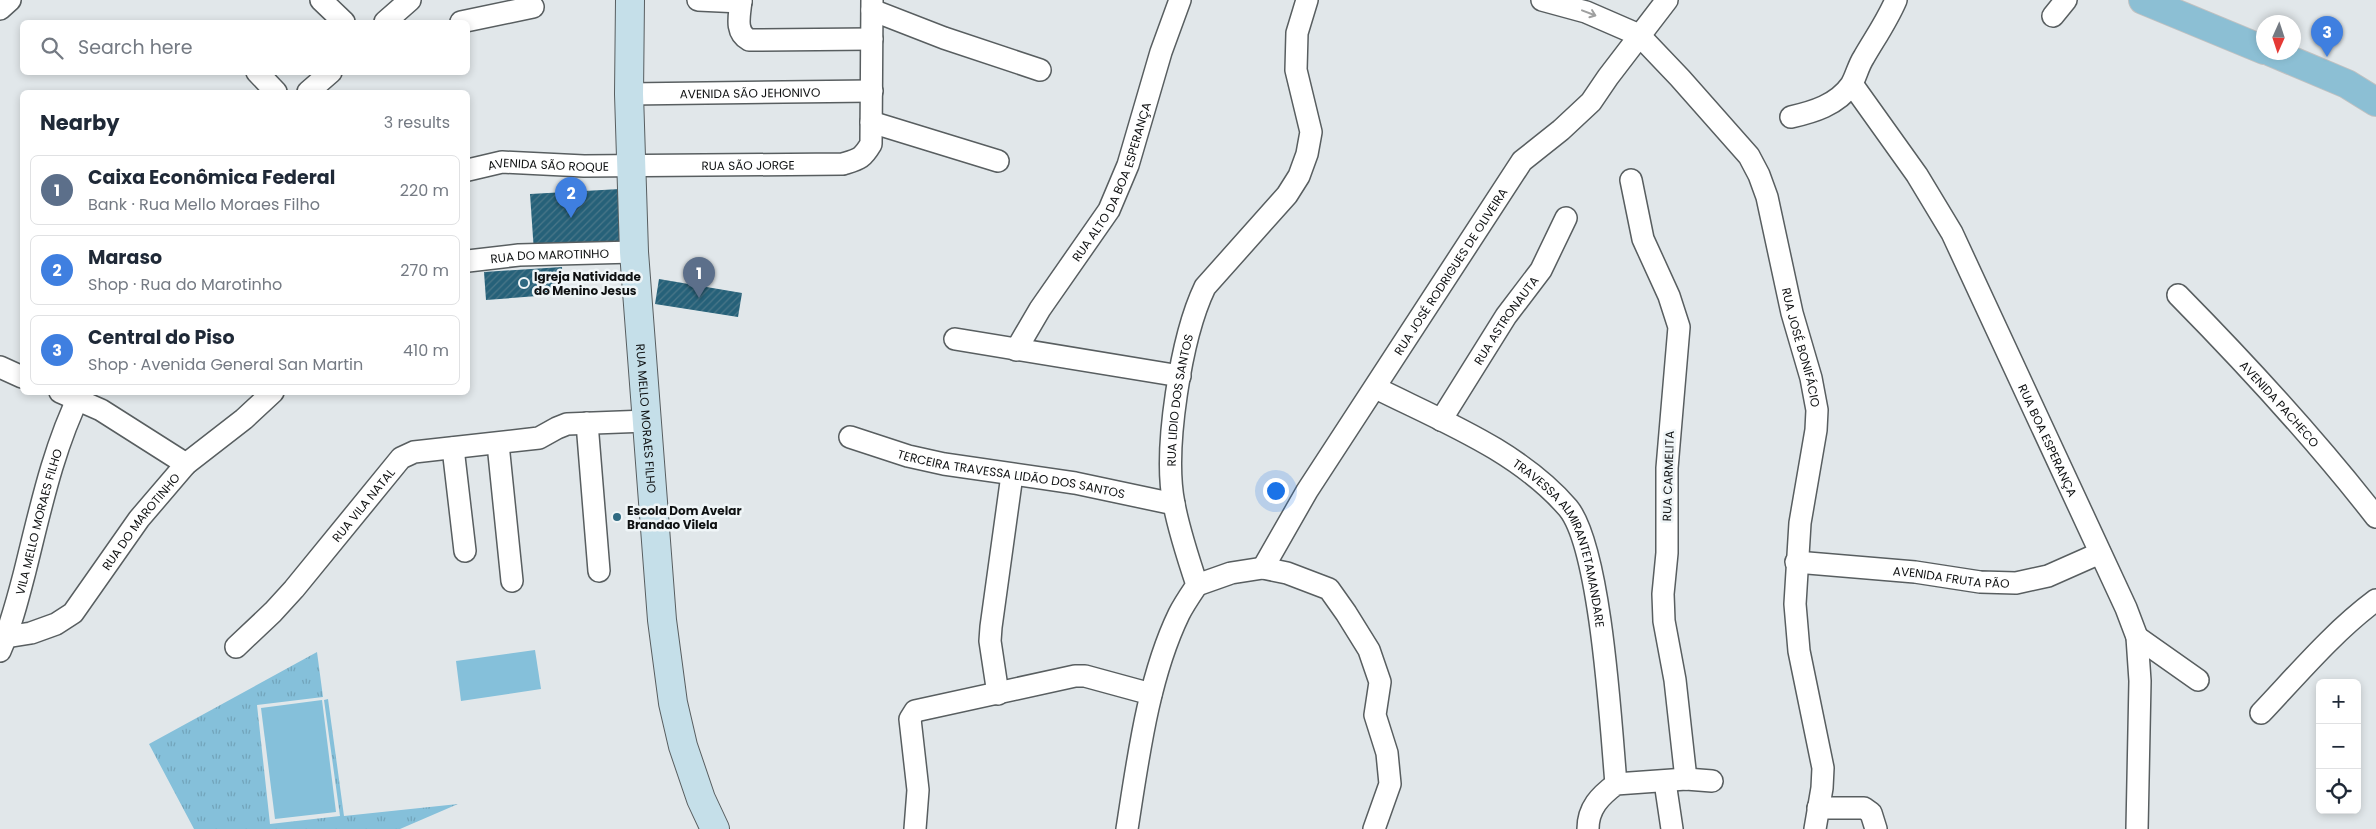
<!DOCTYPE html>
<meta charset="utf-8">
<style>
:root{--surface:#fff;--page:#f2f2f3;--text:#1f2937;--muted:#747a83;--line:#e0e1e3;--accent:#d93025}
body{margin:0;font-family:Poppins,sans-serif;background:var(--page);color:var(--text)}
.controls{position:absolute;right:15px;bottom:15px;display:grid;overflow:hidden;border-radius:8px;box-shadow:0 2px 8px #0003}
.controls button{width:45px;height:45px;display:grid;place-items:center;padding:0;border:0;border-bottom:1px solid var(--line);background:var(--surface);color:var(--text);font:25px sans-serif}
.compass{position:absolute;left:2256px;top:15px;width:45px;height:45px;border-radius:50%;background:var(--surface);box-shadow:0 2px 8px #0003;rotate:183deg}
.you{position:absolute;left:1275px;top:490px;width:18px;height:18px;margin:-12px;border:4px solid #fff;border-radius:50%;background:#1a73e8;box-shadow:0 0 0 8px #1a73e833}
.badge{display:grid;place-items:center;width:32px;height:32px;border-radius:50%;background:var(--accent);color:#fff;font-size:16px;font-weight:700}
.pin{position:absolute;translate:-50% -41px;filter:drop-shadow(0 1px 2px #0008)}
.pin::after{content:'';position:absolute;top:26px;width:18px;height:15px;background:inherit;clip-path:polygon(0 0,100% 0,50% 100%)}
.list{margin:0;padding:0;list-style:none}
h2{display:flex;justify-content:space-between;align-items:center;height:65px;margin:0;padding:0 20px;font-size:21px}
h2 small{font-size:16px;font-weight:400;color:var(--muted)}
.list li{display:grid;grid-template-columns:32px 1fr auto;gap:15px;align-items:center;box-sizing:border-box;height:70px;margin:0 10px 10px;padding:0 10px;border:1px solid var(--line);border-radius:8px}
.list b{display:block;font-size:19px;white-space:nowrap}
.list p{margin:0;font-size:16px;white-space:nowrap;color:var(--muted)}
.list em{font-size:16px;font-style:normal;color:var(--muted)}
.icon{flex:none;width:28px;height:28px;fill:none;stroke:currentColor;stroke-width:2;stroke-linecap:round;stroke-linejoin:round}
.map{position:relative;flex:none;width:2376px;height:829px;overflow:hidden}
.search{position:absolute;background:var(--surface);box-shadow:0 2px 8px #0003;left:20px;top:20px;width:450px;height:55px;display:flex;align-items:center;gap:12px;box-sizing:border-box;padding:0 18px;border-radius:8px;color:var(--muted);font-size:19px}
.panel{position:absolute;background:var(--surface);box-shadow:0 2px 8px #0003;left:20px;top:90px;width:450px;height:305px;border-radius:8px}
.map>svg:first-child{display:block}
.grass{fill:url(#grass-tufts)}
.garden{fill:#85c0da}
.building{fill:url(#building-hatch)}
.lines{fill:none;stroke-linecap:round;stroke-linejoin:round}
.street-casing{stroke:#585e60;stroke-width:24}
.secondary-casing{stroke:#585e60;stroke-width:30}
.primary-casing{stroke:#c1c1c1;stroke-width:30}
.street{stroke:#fff;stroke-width:21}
.secondary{stroke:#c5dfe9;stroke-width:28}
.primary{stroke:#8cbfd4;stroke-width:28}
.oneway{stroke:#9fa0a0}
.poi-dot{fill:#2f6a82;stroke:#eff5f7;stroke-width:2}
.labels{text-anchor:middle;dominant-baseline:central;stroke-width:5;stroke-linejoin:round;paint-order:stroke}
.street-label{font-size:12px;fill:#0f1112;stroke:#eff5f7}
.poi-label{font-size:12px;font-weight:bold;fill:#0f1112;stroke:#eff5f7;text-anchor:start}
</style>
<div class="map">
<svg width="2376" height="829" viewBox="0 0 2376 829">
<defs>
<pattern id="grass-tufts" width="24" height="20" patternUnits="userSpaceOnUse" patternTransform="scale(1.25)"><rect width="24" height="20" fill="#85c0da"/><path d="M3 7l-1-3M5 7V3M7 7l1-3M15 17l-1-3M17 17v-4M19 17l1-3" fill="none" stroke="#72a4ba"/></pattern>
<pattern id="building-hatch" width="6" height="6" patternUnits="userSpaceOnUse" patternTransform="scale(1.25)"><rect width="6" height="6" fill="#266179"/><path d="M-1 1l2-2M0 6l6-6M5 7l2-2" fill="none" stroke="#4a7789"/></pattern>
</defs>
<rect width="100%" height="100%" fill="#e1e7ea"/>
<polygon class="grass" points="317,652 323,697 257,705 270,824 340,816 324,700 328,699 344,816 458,804 400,829 194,829 149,744"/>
<g class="garden">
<polygon points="535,650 541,689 461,701 456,661"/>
<polygon points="322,700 336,812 275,819 261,708"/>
</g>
<g class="building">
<polygon points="620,189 623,246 534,252 530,194"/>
<polygon points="562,267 563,294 486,300 484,272"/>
<polygon points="659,279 742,293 738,317 655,304"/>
</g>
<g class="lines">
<defs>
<g id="street">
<polyline points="321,0 344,22"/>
<polyline points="698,0 741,2"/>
<path d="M741,0C740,14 734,32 749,40L872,39"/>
<path id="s1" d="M1542,0L1586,12L1639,35L1680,78L1749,156L1759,175L1767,197L1792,313L1811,378L1817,410L1816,430L1800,523L1795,604L1799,651L1823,768L1822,788L1815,829"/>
<polyline points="0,9 10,0"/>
<polyline points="872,10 944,38 1040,70"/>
<polyline points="2053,16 2066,0"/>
<polyline points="385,22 410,0"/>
<polyline points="461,22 533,7"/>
<polyline points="257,72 276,92"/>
<path id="s2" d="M1852,84L1917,175L1952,233L2126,608L2137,637L2140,681L2137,829"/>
<polyline points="308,92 331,72"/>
<path id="s3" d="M629,94L872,91"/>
<path d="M1791,117C1813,112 1837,105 1851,85C1856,77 1858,66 1864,57C1875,38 1887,21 1896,0"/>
<polyline points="871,122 998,161"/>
<path id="s4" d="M468,170L502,162L584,166L843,164C859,159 862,159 871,144L872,0"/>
<polyline points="1631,180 1643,239 1669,296 1679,327 1667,468 1667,553 1663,594 1664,621 1675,680 1686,779"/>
<path id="s5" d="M468,261L519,255L634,252"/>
<path id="s6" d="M2178,295C2247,365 2315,439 2376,517"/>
<polyline points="955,339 1180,376"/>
<path id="s7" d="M1016,350L1040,309L1109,210L1128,165L1161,52L1180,0"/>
<polyline points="0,367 22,377"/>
<path id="s8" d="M1376,388C1442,421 1519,451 1568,508C1601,548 1611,727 1616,784"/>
<polyline points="60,392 101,410 186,464"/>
<path id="s9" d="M1441,420L1506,316L1541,270L1566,218"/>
<polyline points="587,423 599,571"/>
<path id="s10" d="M850,437L908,456L944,464L1075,483L1174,504"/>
<polyline points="498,444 512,581"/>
<polyline points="453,448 465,551"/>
<path id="s11" d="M1796,562L1915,572L1980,582L2016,583L2048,576L2100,553"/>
<path id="s12" d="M1263,568L1307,491L1522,161L1561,130L1591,102L1608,77L1667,0"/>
<polyline points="1197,585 1231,573 1263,568 1287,573 1329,589 1346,613 1369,650 1380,682 1375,715 1387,753 1390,784 1374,829"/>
<path id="s13" d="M6,637L31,633L56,624L73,613L139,519L186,464L244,419L273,392"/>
<polyline points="2137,637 2198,680"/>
<path id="s14" d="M236,647L273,612L294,589L401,458L414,452L539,438L557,428L567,424L647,421"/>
<path id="s15" d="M0,651C11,626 18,598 25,571C40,511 53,448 81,392"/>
<polyline points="998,694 990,641 991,627 1012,475"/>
<path d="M2261,713C2298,674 2333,632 2376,600"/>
<polyline points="1665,782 1672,829"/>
<polyline points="1818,808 1864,808 1871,813 1876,829"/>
<polyline points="915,829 918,790 910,719 915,711 1075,676 1085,676 1151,694"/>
<path id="s16" d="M1127,829C1138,759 1148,678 1179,614C1184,604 1191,594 1197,585C1188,558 1179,531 1174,504C1163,450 1181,337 1205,287L1287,195L1299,176L1307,154L1311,132L1296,70L1297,33L1307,0"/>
<path d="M1588,829C1588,808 1600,796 1616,784L1686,779L1712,781"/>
</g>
<g id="secondary">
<path id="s17" d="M630,0L629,94L634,252L662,620L673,703L683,746L701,799L715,829"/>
</g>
<g id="primary">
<polyline points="2143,0 2264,50"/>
<polyline points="2271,52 2347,84 2376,102"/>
</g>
</defs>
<use href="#street" class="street-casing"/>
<use href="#secondary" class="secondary-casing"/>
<use href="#primary" class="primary-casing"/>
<use href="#street" class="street"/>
<use href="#secondary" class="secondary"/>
<use href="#primary" class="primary"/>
</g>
<defs><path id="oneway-shaft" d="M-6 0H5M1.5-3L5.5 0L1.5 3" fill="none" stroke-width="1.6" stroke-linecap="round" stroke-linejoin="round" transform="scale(1.25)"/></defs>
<use class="oneway" href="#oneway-shaft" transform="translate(1589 13) rotate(21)"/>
<g class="poi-dot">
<circle cx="524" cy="283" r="5"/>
<circle cx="617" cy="517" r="5"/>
</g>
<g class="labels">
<g class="street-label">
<text stroke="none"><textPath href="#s3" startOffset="121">AVENIDA SÃO JEHONIVO</textPath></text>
<text stroke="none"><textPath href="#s4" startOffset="281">RUA SÃO JORGE</textPath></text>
<text stroke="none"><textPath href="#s4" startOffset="81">AVENIDA SÃO ROQUE</textPath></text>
<text stroke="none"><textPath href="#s7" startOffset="195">RUA ALTO DA BOA ESPERANÇA</textPath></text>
<text stroke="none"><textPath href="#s5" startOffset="82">RUA DO MAROTINHO</textPath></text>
<text stroke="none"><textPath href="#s12" startOffset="351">RUA JOSÉ RODRIGUES DE OLIVEIRA</textPath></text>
<text stroke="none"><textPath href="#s9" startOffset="119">RUA ASTRONAUTA</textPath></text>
<text stroke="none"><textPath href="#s1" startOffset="466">RUA JOSÉ BONIFÁCIO</textPath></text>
<text stroke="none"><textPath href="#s16" startOffset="445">RUA LIDIO DOS SANTOS</textPath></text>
<text stroke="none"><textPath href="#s6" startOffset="149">AVENIDA PACHECO</textPath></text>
<text stroke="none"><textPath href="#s17" startOffset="419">RUA MELLO MORAES FILHO</textPath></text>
<text stroke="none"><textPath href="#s2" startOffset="408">RUA BOA ESPERANÇA</textPath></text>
<text stroke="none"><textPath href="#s10" startOffset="166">TERCEIRA TRAVESSA LIDÃO DOS SANTOS</textPath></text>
<text transform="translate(1668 476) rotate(-88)">RUA CARMELITA</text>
<text stroke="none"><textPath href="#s14" startOffset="191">RUA VILA NATAL</textPath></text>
<text stroke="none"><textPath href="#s15" startOffset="135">VILA MELLO MORAES FILHO</textPath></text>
<text stroke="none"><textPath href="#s13" startOffset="186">RUA DO MAROTINHO</textPath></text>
<text stroke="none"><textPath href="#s8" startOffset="255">TRAVESSA ALMIRANTETAMANDARE</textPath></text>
<text stroke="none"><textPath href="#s11" startOffset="156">AVENIDA FRUTA PÃO</textPath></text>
</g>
<g class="poi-label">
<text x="534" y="276">Igreja Natividade<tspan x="534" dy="14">do Menino Jesus</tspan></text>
<text x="627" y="510">Escola Dom Avelar<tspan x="627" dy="14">Brandao Vilela</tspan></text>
</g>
</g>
</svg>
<div class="controls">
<button>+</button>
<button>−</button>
<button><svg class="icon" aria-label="locate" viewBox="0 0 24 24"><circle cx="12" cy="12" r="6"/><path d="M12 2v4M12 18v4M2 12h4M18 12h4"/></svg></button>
</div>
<svg class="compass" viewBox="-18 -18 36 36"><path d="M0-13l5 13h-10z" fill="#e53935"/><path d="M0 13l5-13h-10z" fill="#747a83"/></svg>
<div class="you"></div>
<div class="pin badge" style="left:699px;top:298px;background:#5c6f8a">1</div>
<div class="pin badge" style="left:571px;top:218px;background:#3f7fe0">2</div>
<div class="pin badge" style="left:2327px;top:57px;background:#3f7fe0">3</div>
<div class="search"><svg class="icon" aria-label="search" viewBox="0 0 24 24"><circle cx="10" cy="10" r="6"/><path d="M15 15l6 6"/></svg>Search here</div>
<section class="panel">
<h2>Nearby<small>3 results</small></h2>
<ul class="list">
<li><span class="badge" style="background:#5c6f8a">1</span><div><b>Caixa Econômica Federal</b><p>Bank · Rua Mello Moraes Filho</p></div><em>220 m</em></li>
<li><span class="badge" style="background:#3f7fe0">2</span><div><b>Maraso</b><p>Shop · Rua do Marotinho</p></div><em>270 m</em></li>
<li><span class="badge" style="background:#3f7fe0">3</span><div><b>Central do Piso</b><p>Shop · Avenida General San Martin</p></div><em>410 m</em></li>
</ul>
</section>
</div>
